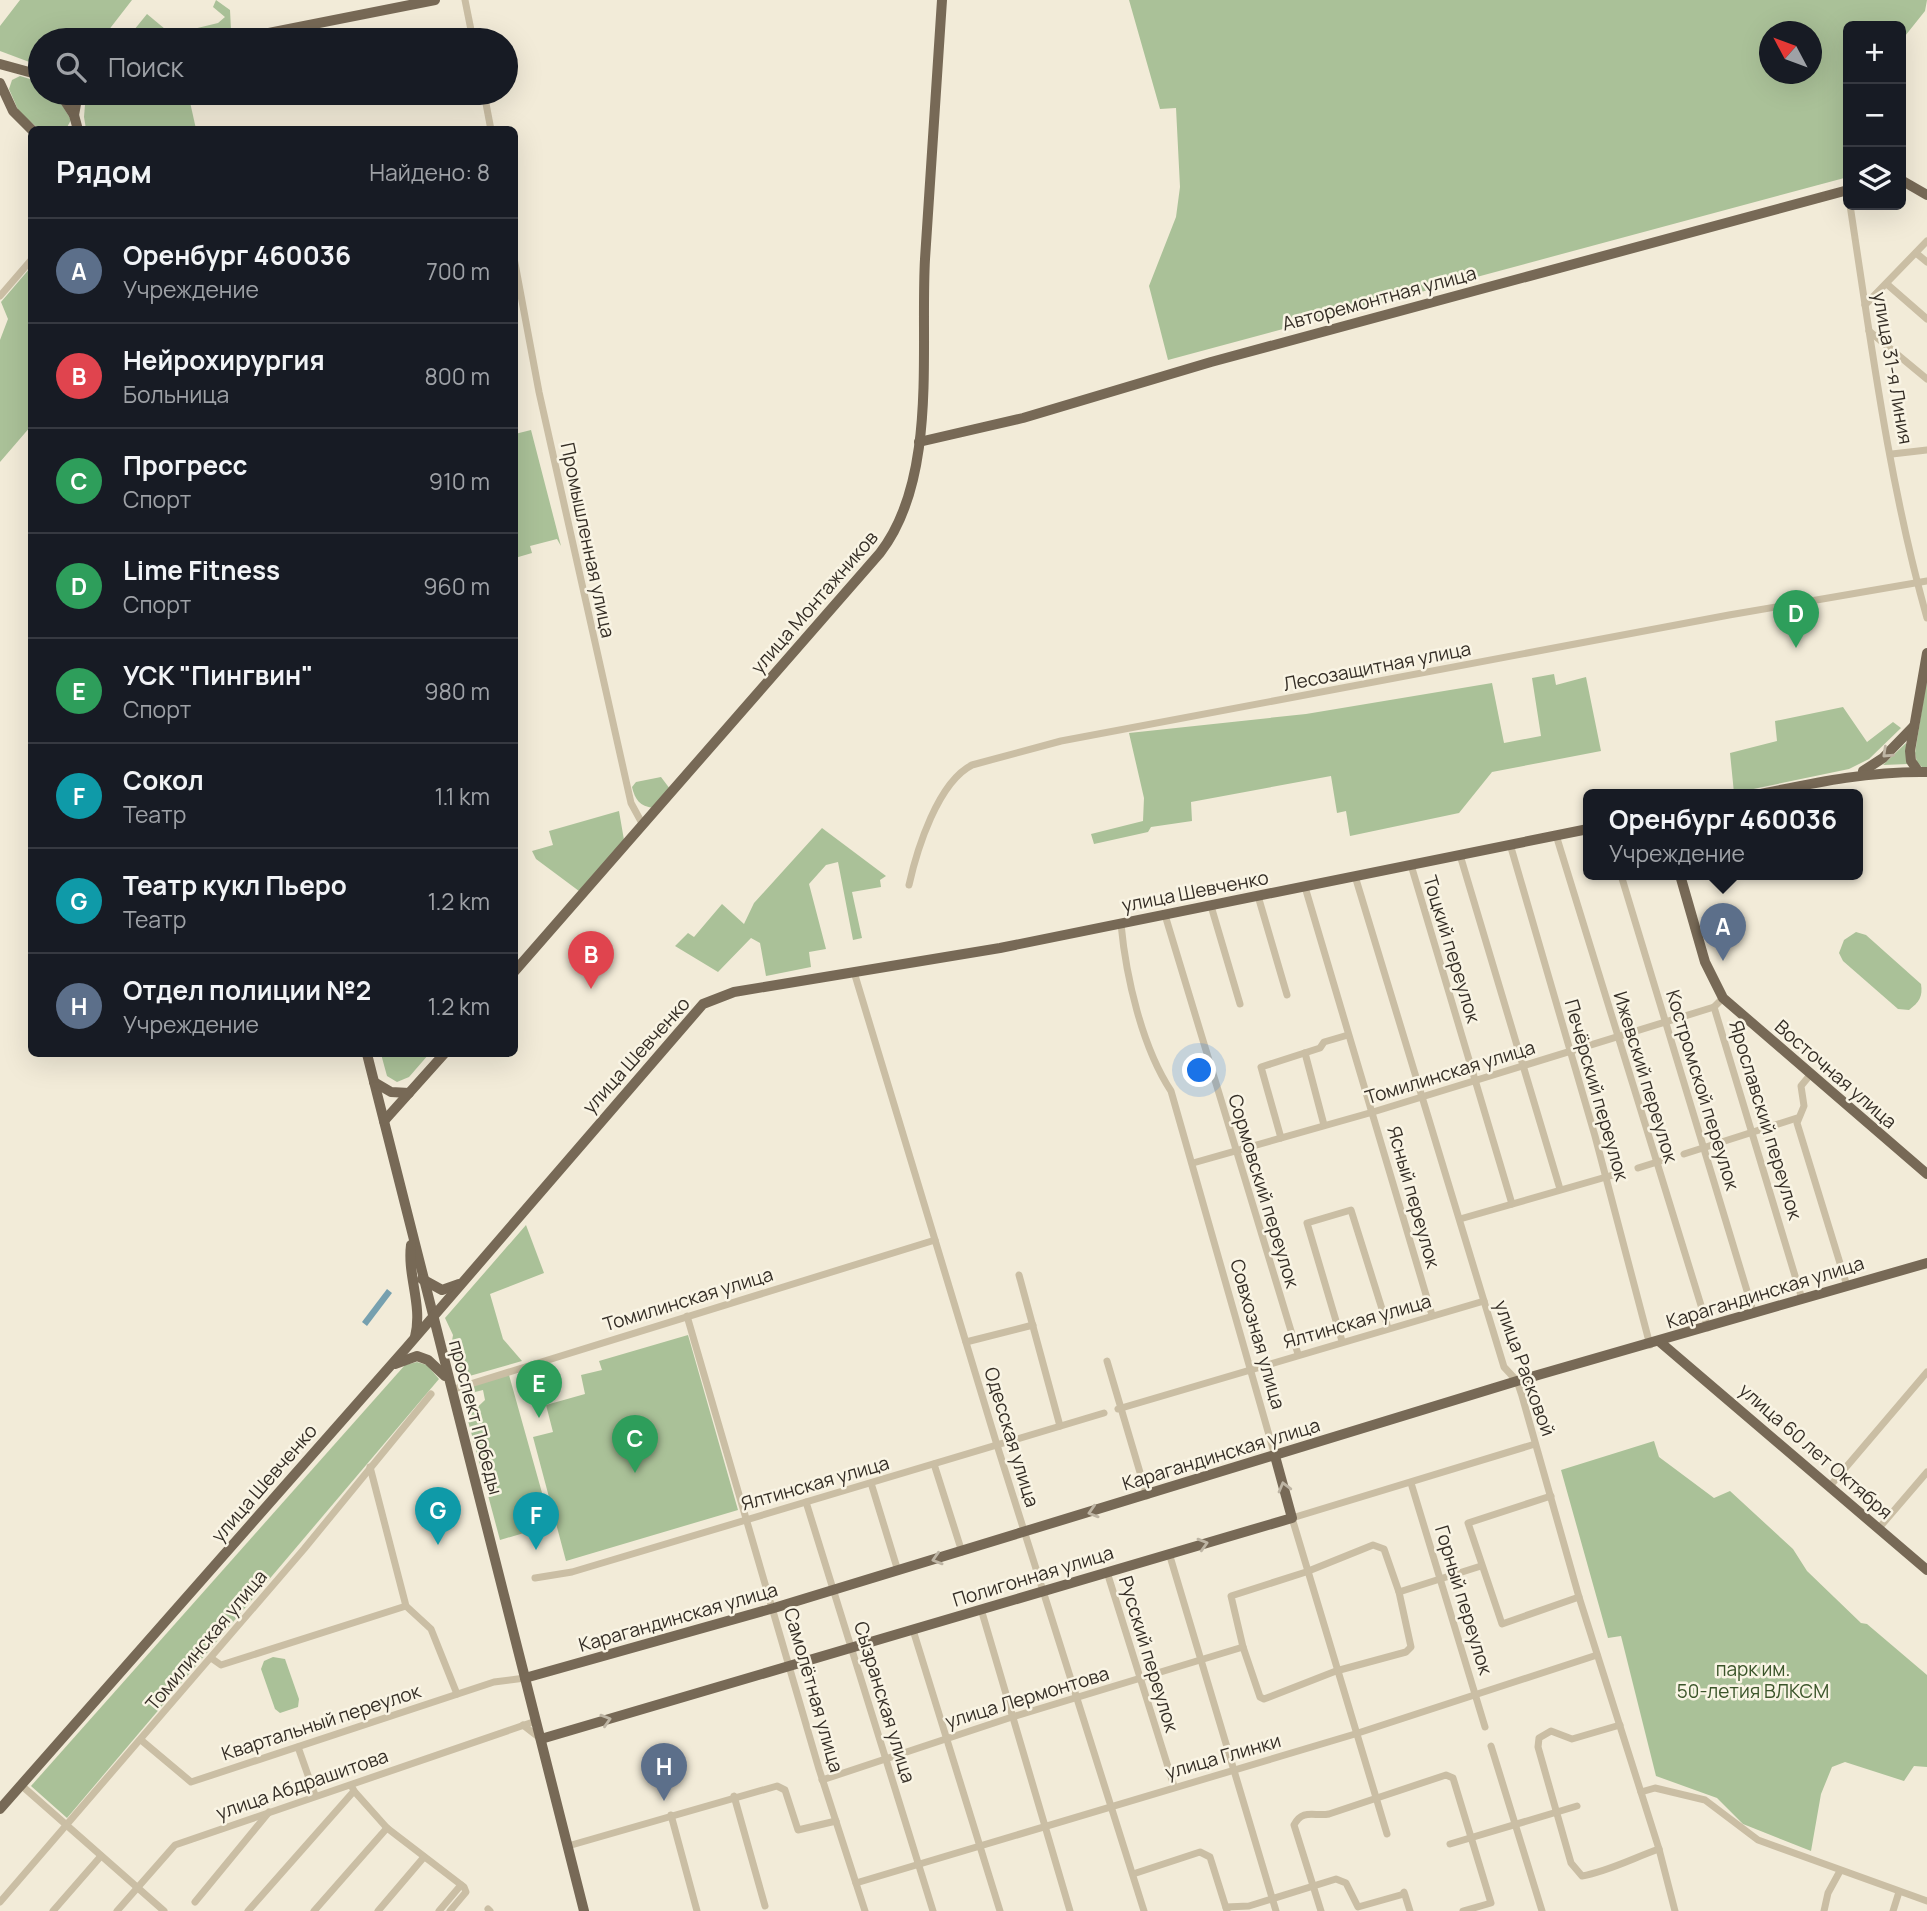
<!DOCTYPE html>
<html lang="ru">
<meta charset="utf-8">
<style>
:root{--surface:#171b24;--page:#20242c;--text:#f1f3f6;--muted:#9ea1a6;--line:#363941;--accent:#8c9099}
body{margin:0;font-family:Manrope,sans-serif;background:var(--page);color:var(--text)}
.controls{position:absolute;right:21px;top:21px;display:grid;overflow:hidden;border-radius:10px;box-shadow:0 7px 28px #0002}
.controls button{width:63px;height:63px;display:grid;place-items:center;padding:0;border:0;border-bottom:2px solid var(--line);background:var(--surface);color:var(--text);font:35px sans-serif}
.compass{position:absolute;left:1759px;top:21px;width:63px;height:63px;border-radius:50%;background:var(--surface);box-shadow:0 7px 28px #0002;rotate:311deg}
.you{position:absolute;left:1200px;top:1071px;width:24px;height:24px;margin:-18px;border:5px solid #fff;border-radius:50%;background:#1a73e8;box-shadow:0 0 0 10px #1a73e833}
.badge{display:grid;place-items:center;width:46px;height:46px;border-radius:50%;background:var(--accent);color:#fff;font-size:23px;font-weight:700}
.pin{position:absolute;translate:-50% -58px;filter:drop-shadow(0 2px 4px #0008)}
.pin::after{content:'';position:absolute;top:37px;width:24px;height:21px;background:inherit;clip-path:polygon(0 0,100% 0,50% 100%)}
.popup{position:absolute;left:1583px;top:789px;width:280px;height:91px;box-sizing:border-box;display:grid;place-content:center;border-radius:10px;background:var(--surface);filter:drop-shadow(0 2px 5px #0005);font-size:23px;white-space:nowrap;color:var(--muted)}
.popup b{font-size:26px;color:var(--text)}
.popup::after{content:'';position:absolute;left:50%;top:100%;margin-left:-14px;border:14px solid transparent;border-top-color:var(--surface)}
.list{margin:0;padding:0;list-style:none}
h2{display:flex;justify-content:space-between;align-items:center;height:91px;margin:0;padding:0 28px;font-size:30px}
h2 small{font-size:23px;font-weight:400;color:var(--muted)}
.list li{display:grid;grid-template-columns:46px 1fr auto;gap:21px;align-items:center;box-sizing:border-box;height:105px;padding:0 28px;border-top:2px solid var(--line)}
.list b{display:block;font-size:26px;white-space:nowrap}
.list p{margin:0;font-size:23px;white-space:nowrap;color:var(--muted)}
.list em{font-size:23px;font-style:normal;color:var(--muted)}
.icon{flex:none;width:38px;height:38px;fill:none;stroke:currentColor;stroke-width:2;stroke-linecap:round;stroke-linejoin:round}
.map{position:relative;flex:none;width:1927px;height:1911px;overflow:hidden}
.search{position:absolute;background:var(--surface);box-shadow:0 7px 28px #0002;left:28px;top:28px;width:490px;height:77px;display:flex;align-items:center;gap:18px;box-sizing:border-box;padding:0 24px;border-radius:38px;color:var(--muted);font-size:26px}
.panel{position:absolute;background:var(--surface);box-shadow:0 7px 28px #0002;left:28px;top:126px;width:490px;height:931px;border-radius:10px}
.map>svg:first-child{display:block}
.green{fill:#aac198;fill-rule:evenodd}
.water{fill:#76a0af}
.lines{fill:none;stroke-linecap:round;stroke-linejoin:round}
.minor{stroke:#cabea4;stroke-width:7}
.major{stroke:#776956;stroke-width:10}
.oneway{stroke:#beb5a4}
.labels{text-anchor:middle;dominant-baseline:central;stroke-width:5;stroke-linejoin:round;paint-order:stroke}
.street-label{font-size:19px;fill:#352e26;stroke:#f9f4e4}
.park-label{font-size:19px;fill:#3a5429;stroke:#f9f4e4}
</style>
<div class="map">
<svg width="1927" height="1911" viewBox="0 0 1927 1911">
<rect width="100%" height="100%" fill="#f2ebd8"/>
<g class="green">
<polygon points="20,0 132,0 101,40 40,40 40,66 0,51 0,26"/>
<polygon points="216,0 230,10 231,30 195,40 185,31 218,23 225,17 213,7"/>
<path d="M1129,0H1927L1925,11L1901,41V26H1848V177L1168,360L1149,286L1176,217L1180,187L1176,108L1160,109ZM1770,32H1812V74H1770Z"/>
<polygon points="147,14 177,39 178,40 146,40 134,30"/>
<polygon points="20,76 40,82 40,93 55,93 71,120 66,129 39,129 19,112 9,89 12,80"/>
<polygon points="86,93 188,93 196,129 86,129 84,117"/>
<polygon points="31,267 31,426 0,462 0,340 8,319 1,302"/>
<polygon points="531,430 561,546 557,539 530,546 532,553 515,558 515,434"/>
<polygon points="1554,674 1556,685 1586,677 1601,751 1492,772 1459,813 1350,836 1346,811 1337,813 1331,776 1191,802 1192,821 1151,827 1148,832 1094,844 1091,834 1143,821 1144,798 1129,733 1306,714 1492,683 1504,743 1541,736 1532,678"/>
<polygon points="1927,677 1927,767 1922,767 1917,763 1915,753"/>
<polygon points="1843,707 1867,742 1893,722 1901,728 1869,759 1849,769 1734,793 1730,753 1777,741 1775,721"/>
<polygon points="1906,743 1908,764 1883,765"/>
<path d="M661,777L670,789L653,808C640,806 635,800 632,787L636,782Z"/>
<polygon points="619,811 624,840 579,891 536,859 532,851 553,845 549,831"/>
<polygon points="822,828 886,876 880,880 881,887 852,892 862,938 853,940 838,862 826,865 809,884 826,949 809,952 811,967 766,976 760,943 751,938 718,972 675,946 688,933 694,937 722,904 744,924 754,903"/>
<path d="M1856,932L1866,935L1921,984C1923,997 1919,1002 1909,1010L1898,1009L1843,961L1839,953L1844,940Z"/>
<polygon points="381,1054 429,1054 409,1077 397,1082 387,1076"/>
<path d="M526,1225L544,1273L490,1294L503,1339L522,1361L466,1377C455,1369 450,1347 453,1335L445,1318Z"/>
<polygon points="688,1335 738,1510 566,1561 533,1437 553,1432 546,1405 585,1394 581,1375 602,1370 599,1361"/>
<polygon points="417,1362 427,1365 439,1379 67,1818 31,1786 405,1365"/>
<polygon points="509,1375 551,1525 500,1540 467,1417 485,1400 483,1390 471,1393 469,1386"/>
<polygon points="1654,1441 1659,1457 1714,1498 1730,1491 1793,1549 1807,1571 1861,1623 1867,1624 1927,1675 1927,1767 1914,1766 1904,1781 1845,1762 1832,1767 1821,1794 1811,1851 1743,1824 1717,1798 1656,1776 1621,1636 1608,1638 1561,1470"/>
<polygon points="273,1657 285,1659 299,1699 298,1707 280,1713 275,1709 261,1669 264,1661"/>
</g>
<polygon class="water" points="387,1289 392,1293 367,1326 362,1322"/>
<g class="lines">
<g class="minor">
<polyline points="465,0 473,40"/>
<polyline points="484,93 491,130"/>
<path d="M1850,205C1871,342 1889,484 1927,618"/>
<polyline points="1916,253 1927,262"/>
<polyline points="514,258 539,392 631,803 643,825"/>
<polyline points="1888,285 1927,319"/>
<polyline points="0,296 32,259"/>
<polyline points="1865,305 1927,241"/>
<polyline points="1869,331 1927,379"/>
<polyline points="1892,454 1927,450"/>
<polyline points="1556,835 1708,1328"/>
<polyline points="1510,844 1595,1136 1650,1345"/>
<polyline points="1460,855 1560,1189"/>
<polyline points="1411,865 1512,1204"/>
<polyline points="1621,875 1754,1314"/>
<polyline points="1355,876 1504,1367 1517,1381 1522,1396 1579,1597 1659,1849 1675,1911"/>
<path d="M909,885C917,849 938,782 972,765L1061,741L1729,615L1927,581"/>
<polyline points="1305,887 1432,1315"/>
<polyline points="1258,896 1287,995"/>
<polyline points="1211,906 1240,1004"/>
<polyline points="1165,915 1298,1354"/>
<path d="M1121,924C1126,977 1142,1047 1171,1091L1275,1456"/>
<polyline points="854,972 997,1445 1144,1911"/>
<polyline points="1723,998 1714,1007 1802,1299"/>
<polyline points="1305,1053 1324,1125"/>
<polyline points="1810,1075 1801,1086 1804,1106 1797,1123 1847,1286"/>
<polyline points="1281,1138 1261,1067 1320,1048 1324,1042 1348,1035"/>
<polyline points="1684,1154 1797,1118"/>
<polyline points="1193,1163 1373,1112 1714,1007"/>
<polyline points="1638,1168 1670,1158"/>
<polyline points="1460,1219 1620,1173"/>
<polyline points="1019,1275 1060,1426"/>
<polyline points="687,1316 819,1769 865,1911"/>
<polyline points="1342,1341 1307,1223 1351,1210 1388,1328"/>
<polyline points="966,1342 1033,1325"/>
<polyline points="1107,1361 1147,1496"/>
<polyline points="451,1390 935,1240"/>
<polyline points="1118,1409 1484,1301"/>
<polyline points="934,1464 962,1552"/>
<polyline points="370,1467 406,1606 431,1629 457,1694"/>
<polyline points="871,1483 898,1571"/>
<polyline points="1411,1483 1485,1727"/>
<polyline points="1830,1486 1927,1372"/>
<polyline points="1551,1496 1468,1523 1502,1624 1579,1597"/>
<polyline points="806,1502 933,1911"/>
<polyline points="1879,1528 1927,1472"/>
<polygon points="1373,1545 1384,1549 1399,1592 1411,1647 1406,1652 1336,1671 1264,1699 1260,1697 1243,1647 1231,1596 1306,1572"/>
<polyline points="1169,1553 1276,1911"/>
<polyline points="1107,1572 1174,1786"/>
<polyline points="535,1578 572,1572 1104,1413"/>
<polyline points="1399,1592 1481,1566"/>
<polyline points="981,1609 1070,1911"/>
<polyline points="913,1630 1000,1911"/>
<polyline points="211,1658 221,1665 406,1606"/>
<polyline points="523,1725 541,1739"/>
<path d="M1620,1725L1572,1739L1551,1731L1539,1738L1538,1747L1571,1863L1582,1876C1609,1871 1633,1858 1659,1849"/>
<polyline points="141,1740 191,1782 494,1682 525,1678"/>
<polyline points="1491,1746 1542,1911"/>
<polyline points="298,1747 315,1795"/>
<polyline points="822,1780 1012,1717 1243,1647"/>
<polyline points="21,1785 164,1911"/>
<polyline points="354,1791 387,1828 464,1887 466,1892 450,1911"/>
<polyline points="1641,1792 1655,1788 1705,1800 1758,1840 1927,1901"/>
<polyline points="734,1796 765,1906"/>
<polyline points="671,1815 697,1911"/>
<polyline points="1387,1834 1292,1518 1535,1444"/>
<polyline points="1450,1844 1577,1806"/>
<polyline points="568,1846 777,1786 785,1790 798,1830 836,1821"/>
<polyline points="1133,1874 1200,1852 1210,1857 1227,1911"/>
<polyline points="856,1883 1355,1734 1597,1655"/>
<polyline points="1404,1892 1410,1911"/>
<polyline points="0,1902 304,1549 431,1394"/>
<polyline points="195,1902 269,1812"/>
<polyline points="1226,1907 1249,1906 1336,1879 1346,1883 1358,1907 1404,1894"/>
<polyline points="488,1909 490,1911"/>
<polyline points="53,1911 101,1856"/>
<polyline points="117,1911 175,1845 536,1721"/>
<polyline points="248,1911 354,1791 352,1787"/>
<polyline points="314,1911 387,1828"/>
<polyline points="378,1911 424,1857"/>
<polyline points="439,1911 461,1885"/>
<path d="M1321,1911L1294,1825C1303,1808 1315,1817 1329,1814L1446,1775L1453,1778L1491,1903L1463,1911"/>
<polyline points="1824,1911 1828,1893 1840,1871"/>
<polyline points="1893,1911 1899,1892"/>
</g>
<g class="major">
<polyline points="233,40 435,0"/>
<polyline points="0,64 40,75"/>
<polyline points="0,83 13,111 32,130"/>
<polyline points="60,93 74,115 78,130"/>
<polyline points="74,115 78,93"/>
<polyline points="1901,180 1927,195"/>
<polyline points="919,442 1023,418 1211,362 1848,190"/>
<polyline points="1863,771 1883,758 1914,726"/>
<polyline points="1918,771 1911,761 1910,751 1927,653"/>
<path d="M1756,795C1814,783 1868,771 1927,772"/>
<polyline points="1680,875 1705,962 1723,998 1927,1174"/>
<path d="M514,972L880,553C938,478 920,350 925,259C930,173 936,87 942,0"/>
<polyline points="367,1054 584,1911"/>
<polyline points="374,1082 391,1092 409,1093"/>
<polyline points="384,1121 444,1054"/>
<path d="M411,1245C407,1276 423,1305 415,1337"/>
<polyline points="422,1279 442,1290 459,1284"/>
<polyline points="1660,1342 1927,1570"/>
<polyline points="395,1364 417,1356 428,1360 445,1376"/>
<polyline points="525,1678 774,1608 1517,1381 1927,1263"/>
<polyline points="541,1739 1292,1518 1275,1456"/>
<polyline points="0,1809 407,1347 703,1004 734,992 1000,948 1588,829"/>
</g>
</g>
<defs><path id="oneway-chevron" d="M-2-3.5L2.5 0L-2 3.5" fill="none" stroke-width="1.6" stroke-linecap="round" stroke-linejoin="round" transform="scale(1.75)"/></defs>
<g class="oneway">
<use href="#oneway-chevron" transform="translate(1887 753) rotate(137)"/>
<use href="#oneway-chevron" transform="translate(1284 1487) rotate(-105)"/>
<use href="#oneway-chevron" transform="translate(1093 1512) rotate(163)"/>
<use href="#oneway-chevron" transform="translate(1203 1544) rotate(-16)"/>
<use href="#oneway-chevron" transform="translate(937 1559) rotate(163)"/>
<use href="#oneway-chevron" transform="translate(606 1720) rotate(-17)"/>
</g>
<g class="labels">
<g class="street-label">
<text transform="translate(1379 298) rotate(-15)">Авторемонтная улица</text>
<text transform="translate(1893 368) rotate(80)">улица 31-я Линия</text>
<text transform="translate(588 540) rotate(78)">Промышленная улица</text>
<text transform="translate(814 602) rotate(-49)">улица Монтажников</text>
<text transform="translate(1377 666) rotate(-11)">Лесозащитная улица</text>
<text transform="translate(1195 891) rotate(-11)">улица Шевченко</text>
<text transform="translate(1452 949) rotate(73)">Тоцкий переулок</text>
<text transform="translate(636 1055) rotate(-48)">улица Шевченко</text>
<text transform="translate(1450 1072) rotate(-17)">Томилинская улица</text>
<text transform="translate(1836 1074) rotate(41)">Восточная улица</text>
<text transform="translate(1646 1077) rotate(73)">Ижевский переулок</text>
<text transform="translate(1597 1090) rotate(74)">Печёрский переулок</text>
<text transform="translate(1703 1090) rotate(73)">Костромской переулок</text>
<text transform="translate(1766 1120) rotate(73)">Ярославский переулок</text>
<text transform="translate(1264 1191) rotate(73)">Сормовский переулок</text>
<text transform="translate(1414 1197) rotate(74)">Ясный переулок</text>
<text transform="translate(1765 1292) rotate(-17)">Карагандинская улица</text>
<text transform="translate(688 1299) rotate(-17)">Томилинская улица</text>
<text transform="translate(1357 1321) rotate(-16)">Ялтинская улица</text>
<text transform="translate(1258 1334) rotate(74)">Совхозная улица</text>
<text transform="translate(1525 1368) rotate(70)">улица Расковой</text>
<text transform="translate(476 1417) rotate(75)">проспект Победы</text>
<text transform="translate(1012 1437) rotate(73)">Одесская улица</text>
<text transform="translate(1816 1451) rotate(41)">улица 60 лет Октября</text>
<text transform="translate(1221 1454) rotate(-17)">Карагандинская улица</text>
<text transform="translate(264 1483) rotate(-49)">улица Шевченко</text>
<text transform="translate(815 1483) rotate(-16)">Ялтинская улица</text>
<text transform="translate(1033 1576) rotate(-17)">Полигонная улица</text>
<text transform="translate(1464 1600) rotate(73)">Горный переулок</text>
<text transform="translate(678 1617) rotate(-16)">Карагандинская улица</text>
<text transform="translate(206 1640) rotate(-50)">Томилинская улица</text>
<text transform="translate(1149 1654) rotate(73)">Русский переулок</text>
<text transform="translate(814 1690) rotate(74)">Самолётная улица</text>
<text transform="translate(1027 1697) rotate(-17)">улица Лермонтова</text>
<text transform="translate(885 1702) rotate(73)">Сызранская улица</text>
<text transform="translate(321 1722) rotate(-18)">Квартальный переулок</text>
<text transform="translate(1223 1756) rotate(-16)">улица Глинки</text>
<text transform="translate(302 1784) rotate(-19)">улица Абдрашитова</text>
</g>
<g class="park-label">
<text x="1753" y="1669">парк им.<tspan x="1753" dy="22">50-летия ВЛКСМ</tspan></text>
</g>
</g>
</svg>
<div class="controls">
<button>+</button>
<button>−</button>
<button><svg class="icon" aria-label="layers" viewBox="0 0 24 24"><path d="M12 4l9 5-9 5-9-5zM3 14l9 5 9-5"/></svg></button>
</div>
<svg class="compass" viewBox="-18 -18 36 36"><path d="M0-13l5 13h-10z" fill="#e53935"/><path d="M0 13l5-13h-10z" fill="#9ea1a6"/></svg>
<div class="you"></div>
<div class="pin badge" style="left:1723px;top:961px;background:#5c6f8a">A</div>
<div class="popup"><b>Оренбург 460036</b>Учреждение</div>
<div class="pin badge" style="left:591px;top:989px;background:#e0444e">B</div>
<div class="pin badge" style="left:635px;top:1473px;background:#2e9e5b">C</div>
<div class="pin badge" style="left:1796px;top:648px;background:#2e9e5b">D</div>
<div class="pin badge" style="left:539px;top:1418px;background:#2e9e5b">E</div>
<div class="pin badge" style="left:536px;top:1550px;background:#0f9aa8">F</div>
<div class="pin badge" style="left:438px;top:1545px;background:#0f9aa8">G</div>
<div class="pin badge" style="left:664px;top:1801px;background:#5c6f8a">H</div>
<div class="search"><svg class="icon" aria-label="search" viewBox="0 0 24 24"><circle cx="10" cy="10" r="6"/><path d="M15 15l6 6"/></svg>Поиск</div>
<section class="panel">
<h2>Рядом<small>Найдено: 8</small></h2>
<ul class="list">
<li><span class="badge" style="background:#5c6f8a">A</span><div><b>Оренбург 460036</b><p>Учреждение</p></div><em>700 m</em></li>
<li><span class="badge" style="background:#e0444e">B</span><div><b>Нейрохирургия</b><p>Больница</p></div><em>800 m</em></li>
<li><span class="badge" style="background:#2e9e5b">C</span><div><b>Прогресс</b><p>Спорт</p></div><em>910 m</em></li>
<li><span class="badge" style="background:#2e9e5b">D</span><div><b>Lime Fitness</b><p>Спорт</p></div><em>960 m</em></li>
<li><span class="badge" style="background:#2e9e5b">E</span><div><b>УСК &quot;Пингвин&quot;</b><p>Спорт</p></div><em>980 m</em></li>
<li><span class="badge" style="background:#0f9aa8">F</span><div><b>Сокол</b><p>Театр</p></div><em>1.1 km</em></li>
<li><span class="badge" style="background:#0f9aa8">G</span><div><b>Театр кукл Пьеро</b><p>Театр</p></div><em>1.2 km</em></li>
<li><span class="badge" style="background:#5c6f8a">H</span><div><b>Отдел полиции №2</b><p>Учреждение</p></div><em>1.2 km</em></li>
</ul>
</section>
</div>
